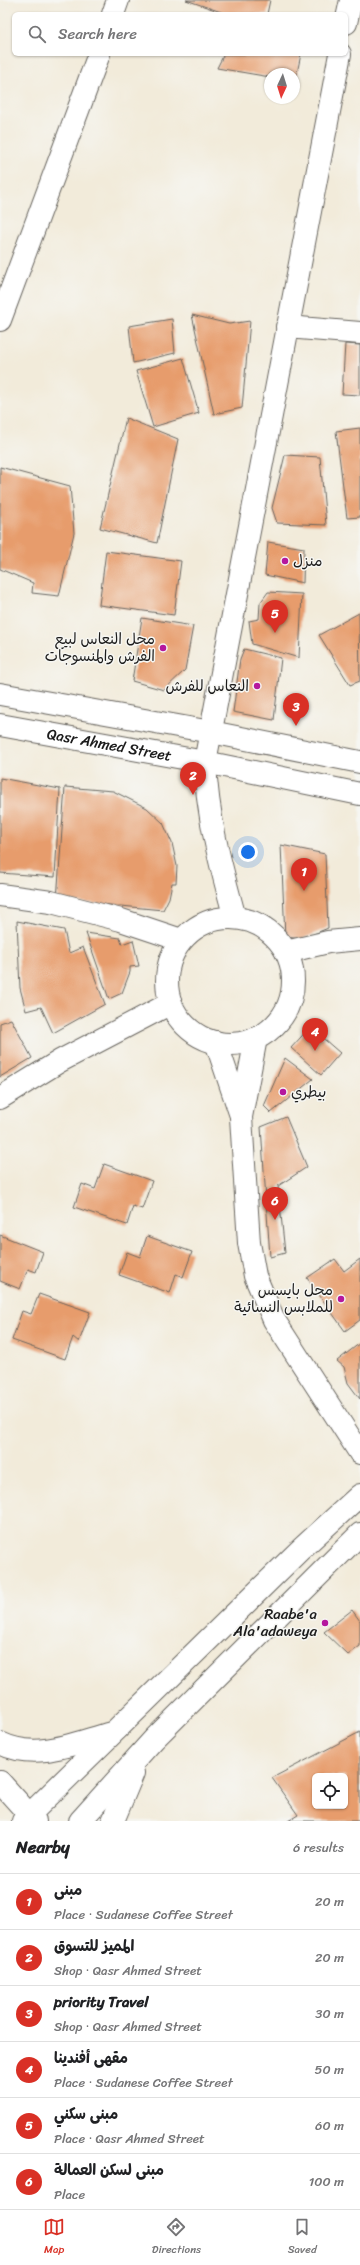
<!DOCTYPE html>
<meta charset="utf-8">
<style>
:root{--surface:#fff;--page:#f6f6f6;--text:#202124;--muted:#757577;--line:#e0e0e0;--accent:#d93025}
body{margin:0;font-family:Sriracha,"Playpen Sans Arabic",sans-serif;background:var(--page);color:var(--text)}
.controls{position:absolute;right:12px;bottom:12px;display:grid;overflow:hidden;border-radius:6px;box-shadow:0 1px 3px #0004}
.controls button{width:36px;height:36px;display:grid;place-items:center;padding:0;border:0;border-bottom:1px solid var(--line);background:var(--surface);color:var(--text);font:20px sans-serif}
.compass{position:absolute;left:264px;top:68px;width:36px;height:36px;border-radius:50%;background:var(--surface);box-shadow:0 1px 3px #0004;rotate:184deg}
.you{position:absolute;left:248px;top:852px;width:14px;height:14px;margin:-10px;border:3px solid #fff;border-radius:50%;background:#1a73e8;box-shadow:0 0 0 6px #1a73e833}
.badge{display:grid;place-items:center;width:26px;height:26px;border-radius:50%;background:var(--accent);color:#fff;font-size:13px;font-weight:700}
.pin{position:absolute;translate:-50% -33px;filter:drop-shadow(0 1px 2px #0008)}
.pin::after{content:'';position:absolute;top:21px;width:14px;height:12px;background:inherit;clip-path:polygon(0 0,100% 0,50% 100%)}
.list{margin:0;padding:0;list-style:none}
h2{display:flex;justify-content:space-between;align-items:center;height:52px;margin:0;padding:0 16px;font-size:17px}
h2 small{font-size:13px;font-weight:400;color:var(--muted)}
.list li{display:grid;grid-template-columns:26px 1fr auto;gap:12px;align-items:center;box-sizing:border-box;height:56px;padding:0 16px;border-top:1px solid var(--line)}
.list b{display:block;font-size:15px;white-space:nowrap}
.list p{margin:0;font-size:13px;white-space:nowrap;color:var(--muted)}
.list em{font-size:13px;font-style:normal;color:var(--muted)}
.icon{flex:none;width:22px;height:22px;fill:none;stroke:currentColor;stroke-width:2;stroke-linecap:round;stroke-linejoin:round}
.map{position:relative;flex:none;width:360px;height:1821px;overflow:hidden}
.search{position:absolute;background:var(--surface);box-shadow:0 1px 3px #0004;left:12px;right:12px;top:12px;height:44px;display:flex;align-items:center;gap:10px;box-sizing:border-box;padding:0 14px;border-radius:6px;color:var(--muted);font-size:15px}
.sheet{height:388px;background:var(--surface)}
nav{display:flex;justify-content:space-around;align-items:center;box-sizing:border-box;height:56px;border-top:1px solid var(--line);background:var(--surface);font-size:11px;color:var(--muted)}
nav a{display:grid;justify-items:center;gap:2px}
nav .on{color:var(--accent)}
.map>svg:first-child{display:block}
.building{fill:#e79c6c;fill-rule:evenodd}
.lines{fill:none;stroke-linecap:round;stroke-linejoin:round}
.minor-casing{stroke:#67645e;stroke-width:24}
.primary-casing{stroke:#67645e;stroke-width:24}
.minor{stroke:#fff;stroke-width:22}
.primary{stroke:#fff;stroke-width:22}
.poi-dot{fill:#b5179e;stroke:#f6f6f2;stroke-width:1.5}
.labels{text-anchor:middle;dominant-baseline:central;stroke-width:3;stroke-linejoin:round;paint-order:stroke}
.poi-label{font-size:15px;fill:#1c1c1c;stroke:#f6f6f2;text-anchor:end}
.street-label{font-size:15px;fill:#1c1c1c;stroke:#f6f6f2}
</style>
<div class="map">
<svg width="360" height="1821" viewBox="0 0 360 1821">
<rect width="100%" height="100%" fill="#f6f6f2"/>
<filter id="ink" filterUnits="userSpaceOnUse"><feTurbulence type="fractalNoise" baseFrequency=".025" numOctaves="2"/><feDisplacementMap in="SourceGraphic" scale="8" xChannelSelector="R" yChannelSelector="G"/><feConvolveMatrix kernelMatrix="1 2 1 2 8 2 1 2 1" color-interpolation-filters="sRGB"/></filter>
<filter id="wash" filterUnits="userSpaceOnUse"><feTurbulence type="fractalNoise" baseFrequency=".012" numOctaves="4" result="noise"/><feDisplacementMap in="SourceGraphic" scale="16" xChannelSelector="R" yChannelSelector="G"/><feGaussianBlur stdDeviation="0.9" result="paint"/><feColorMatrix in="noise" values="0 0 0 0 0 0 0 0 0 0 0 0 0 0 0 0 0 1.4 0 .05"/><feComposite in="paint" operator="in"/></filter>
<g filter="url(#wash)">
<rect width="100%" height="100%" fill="#f2ebda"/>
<g id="blocks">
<g class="building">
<polygon points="186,0 270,0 267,14 227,14"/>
<polygon points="224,54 301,54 295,83 294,74 270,74 270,77 217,68"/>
<polygon points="192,315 229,324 250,321 242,408 214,414"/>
<polygon points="172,319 175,353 133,363 129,326"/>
<polygon points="345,344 360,345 360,395 342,394"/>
<polygon points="183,358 199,413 153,427 136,371"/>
<polygon points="126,418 178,439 157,543 100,528"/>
<polygon points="360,428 360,517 347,518 336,431"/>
<polygon points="285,455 320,457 326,525 277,523 272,508"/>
<polygon points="0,467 70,486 74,533 59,596 32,593 33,583 0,569"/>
<polygon points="268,542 304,548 303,583 265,575"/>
<polygon points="106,551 181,561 174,615 99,605"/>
<polygon points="268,592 302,594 299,658 252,644 249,621 259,619 260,603"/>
<polygon points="359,613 360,681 350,685 319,635"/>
<polygon points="142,618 193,626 185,670 164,690 132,681"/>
<polygon points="244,649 281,658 274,720 233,712 240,659"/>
<polygon points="0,778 60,789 55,877 0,873"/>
<polygon points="65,787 113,791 147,808 163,823 172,843 177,866 176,883 172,883 169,898 163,910 57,900"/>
<polygon points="281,845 325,854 328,928 302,939 285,937"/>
<polygon points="17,921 64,930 69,953 83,947 105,1004 53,1033 41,1007 26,1011 20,988"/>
<polygon points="86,933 120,938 122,944 133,940 139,966 130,967 130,972 122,993 109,999"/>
<polygon points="11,1019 32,1058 0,1077 0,1023"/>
<polygon points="310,1027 340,1053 321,1075 291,1048"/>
<polygon points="285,1058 313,1079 271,1113 264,1106"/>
<polygon points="286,1117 307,1167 278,1186 285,1253 270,1257 261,1127"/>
<polygon points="104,1164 152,1181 142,1209 133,1206 127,1225 74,1207 82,1184 95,1189"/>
<polygon points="0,1235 43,1252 36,1272 28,1269 20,1289 0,1281"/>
<polygon points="147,1236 192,1252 183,1277 176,1274 170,1293 119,1275 127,1252 140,1257"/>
<polygon points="335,1259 344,1271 360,1259 360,1320 345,1331 307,1278"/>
<polygon points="39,1294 90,1312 79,1342 73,1337 65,1359 12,1340 22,1311 31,1314"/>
<polygon points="360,1343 360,1399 348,1383 344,1367 337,1361"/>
<polygon points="352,1610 360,1621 360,1646 348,1655 324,1632"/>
<path d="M360,1732V1821H288L298,1815L272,1778ZM315,1776H345V1806H315Z"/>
</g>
</g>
</g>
<g filter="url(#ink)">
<use href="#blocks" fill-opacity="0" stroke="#67645e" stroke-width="1"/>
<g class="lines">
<defs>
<g id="minor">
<polyline points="113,14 118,0"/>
<polyline points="346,23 351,0"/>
<polyline points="0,320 99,54"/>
<polyline points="287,327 360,333"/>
<polyline points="0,895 51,902 121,920 181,940"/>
<path d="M235,918C221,867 207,816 205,762L340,54"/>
<circle cx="230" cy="981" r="63"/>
<polyline points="286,952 328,942 360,939"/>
<polyline points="256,1038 241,1117 249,1243 255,1276 274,1320 360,1453"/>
<polyline points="216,1042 240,1113"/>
<polyline points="0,1098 60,1061 171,1003"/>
</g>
<g id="primary">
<polyline points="0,694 211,732 360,762"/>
<path id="s1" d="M0,725L205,762L360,794"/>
<path d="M0,1743C37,1761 74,1743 111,1733"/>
<polyline points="0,1782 35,1821"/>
<polyline points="23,1821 300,1550 360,1495"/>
<polyline points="80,1821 154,1739 360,1534"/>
<polyline points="113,1821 133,1773"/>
</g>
</defs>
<use href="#minor" class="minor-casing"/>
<use href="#primary" class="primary-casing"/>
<use href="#minor" class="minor"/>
<use href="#primary" class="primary"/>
</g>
</g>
<g class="poi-dot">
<circle cx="285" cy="561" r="4"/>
<circle cx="163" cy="648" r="4"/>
<circle cx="257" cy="686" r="4"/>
<circle cx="283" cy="1092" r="4"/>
<circle cx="341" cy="1299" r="4"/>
<circle cx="325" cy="1623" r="4"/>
</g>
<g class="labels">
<g class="poi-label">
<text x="293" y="561" text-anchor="start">منزل</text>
<text x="155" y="639">محل النعاس لبيع<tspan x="155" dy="17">الفرش والمنسوجات</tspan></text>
<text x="249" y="686">النعاس للفرش</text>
<text x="291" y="1092" text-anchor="start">بيطري</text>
<text x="333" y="1290">محل بايسس<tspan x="333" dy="17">للملابس النسائية</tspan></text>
<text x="317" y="1614">Raabe'a<tspan x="317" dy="17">Ala'adaweya</tspan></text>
</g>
<g class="street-label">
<text stroke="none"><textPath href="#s1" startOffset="111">Qasr Ahmed Street</textPath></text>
</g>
</g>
</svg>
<div class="controls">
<button><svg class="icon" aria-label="locate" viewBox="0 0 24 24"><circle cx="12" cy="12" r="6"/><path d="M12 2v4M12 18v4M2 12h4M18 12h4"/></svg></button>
</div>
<svg class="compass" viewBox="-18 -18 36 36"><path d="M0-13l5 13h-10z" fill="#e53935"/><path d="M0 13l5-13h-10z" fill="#757577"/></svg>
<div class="you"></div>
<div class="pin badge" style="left:304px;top:891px">1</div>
<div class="pin badge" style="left:193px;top:795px">2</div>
<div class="pin badge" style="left:296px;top:726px">3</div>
<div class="pin badge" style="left:315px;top:1051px">4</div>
<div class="pin badge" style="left:275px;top:633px">5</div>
<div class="pin badge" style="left:275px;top:1220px">6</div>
<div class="search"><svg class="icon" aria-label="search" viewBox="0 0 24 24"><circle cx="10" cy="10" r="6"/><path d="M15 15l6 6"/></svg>Search here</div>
</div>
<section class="sheet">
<h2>Nearby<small>6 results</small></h2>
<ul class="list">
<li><span class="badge">1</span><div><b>مبنى</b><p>Place · Sudanese Coffee Street</p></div><em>20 m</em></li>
<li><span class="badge">2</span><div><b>المميز للتسوق</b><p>Shop · Qasr Ahmed Street</p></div><em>20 m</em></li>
<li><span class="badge">3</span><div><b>priority Travel</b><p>Shop · Qasr Ahmed Street</p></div><em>30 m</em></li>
<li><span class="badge">4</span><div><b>مقهى أفندينا</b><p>Place · Sudanese Coffee Street</p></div><em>50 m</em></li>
<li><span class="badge">5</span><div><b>مبنى سكني</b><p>Place · Qasr Ahmed Street</p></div><em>60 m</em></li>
<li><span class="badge">6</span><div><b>مبنى لسكن العمالة</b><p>Place</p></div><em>100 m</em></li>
</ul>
</section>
<nav>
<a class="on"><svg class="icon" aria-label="map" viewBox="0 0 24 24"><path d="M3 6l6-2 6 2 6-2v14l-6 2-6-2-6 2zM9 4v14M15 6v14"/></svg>Map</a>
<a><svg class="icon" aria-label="directions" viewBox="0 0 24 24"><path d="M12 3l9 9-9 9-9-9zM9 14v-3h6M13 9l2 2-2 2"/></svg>Directions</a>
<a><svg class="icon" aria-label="saved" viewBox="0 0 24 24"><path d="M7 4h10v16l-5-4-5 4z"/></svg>Saved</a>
</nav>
